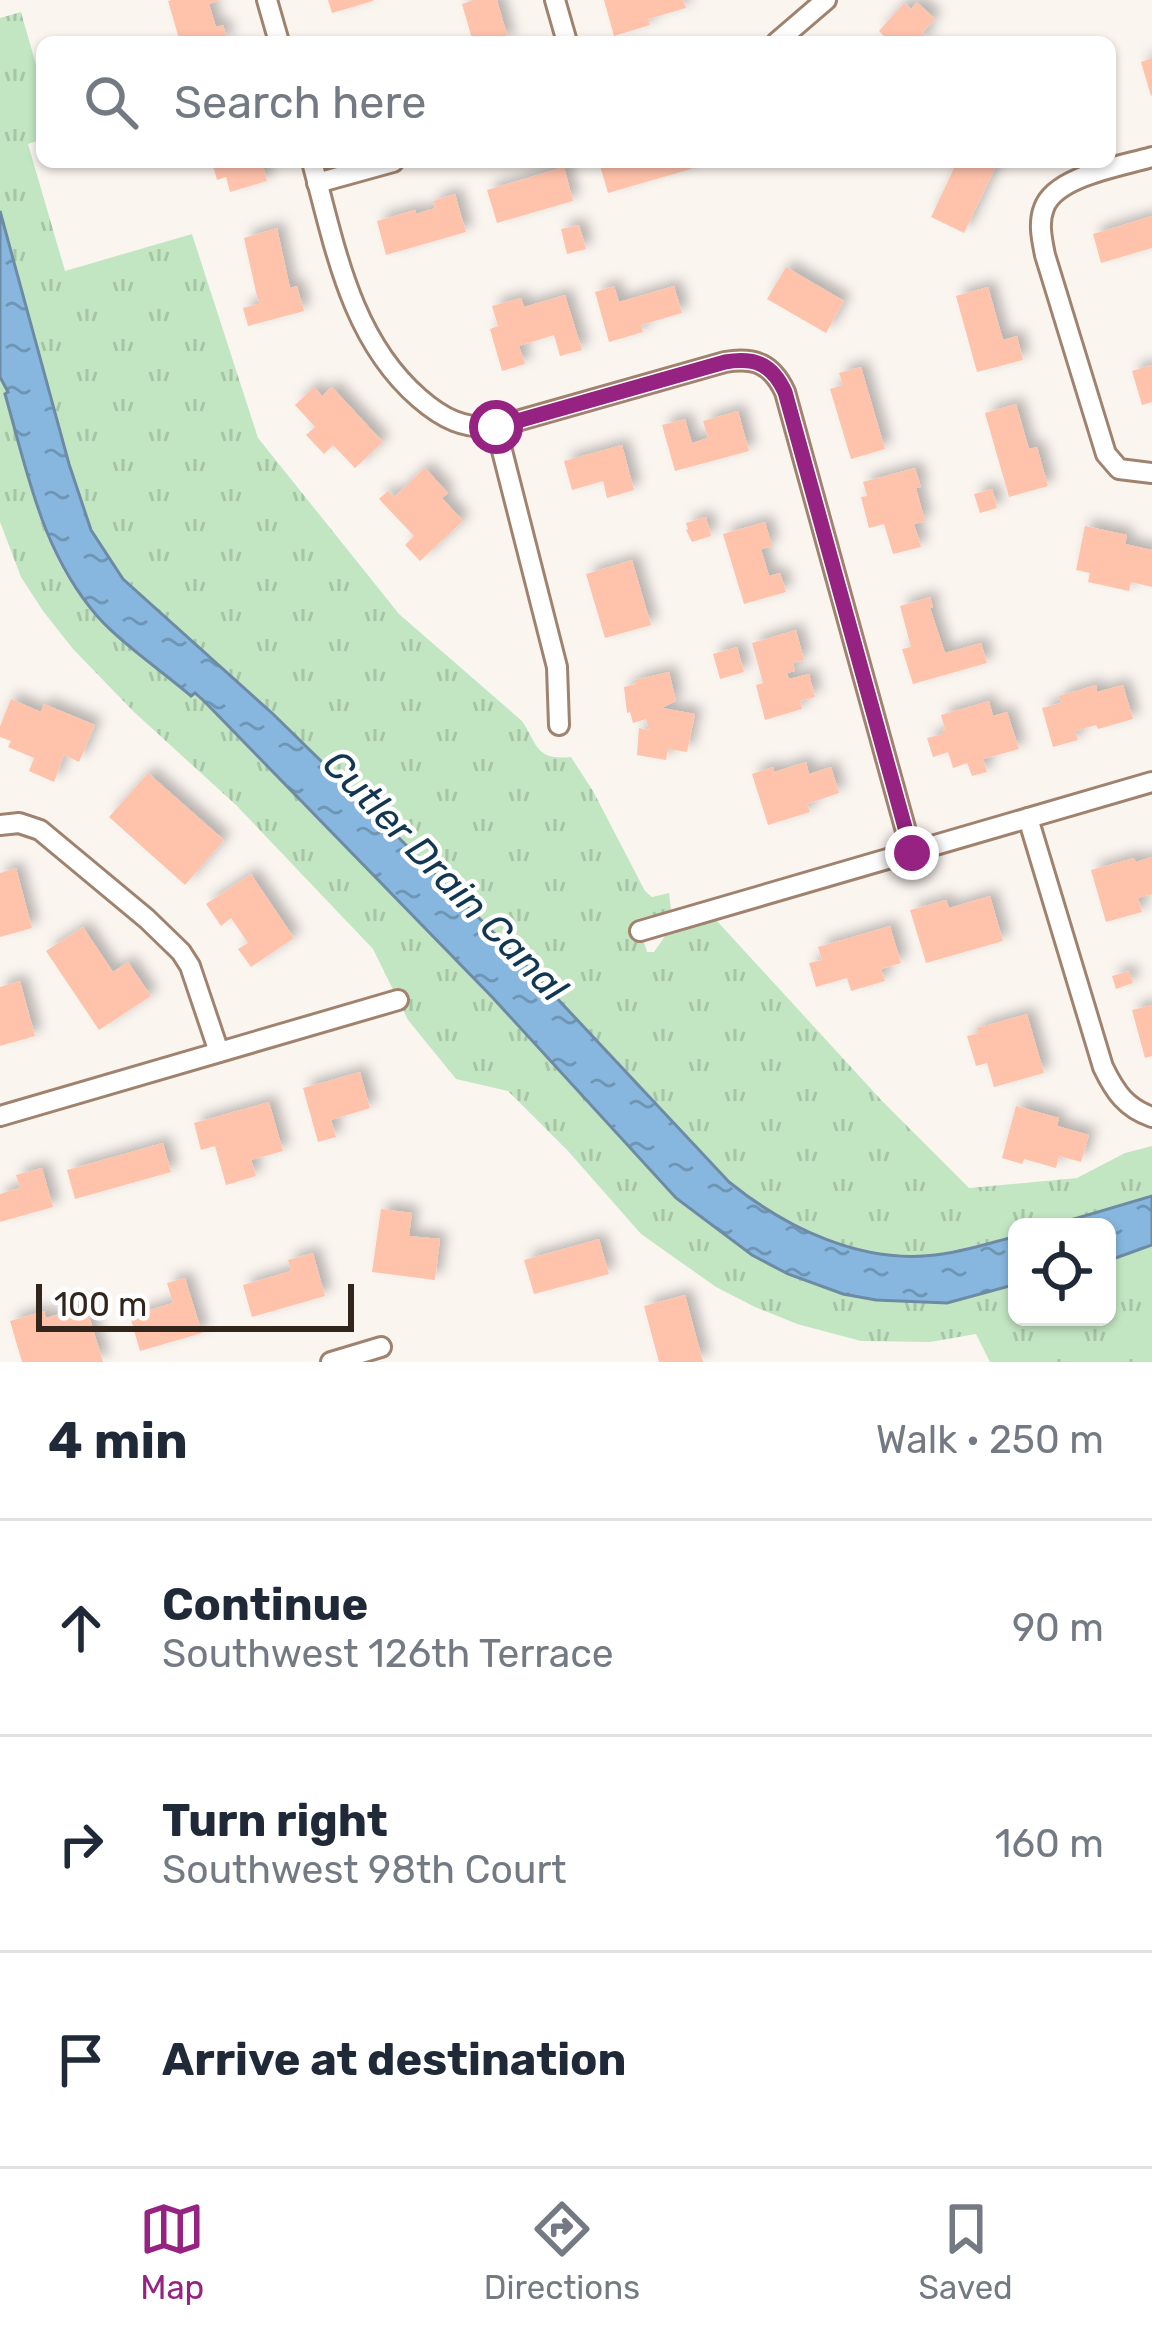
<!DOCTYPE html>
<meta charset="utf-8">
<style>
:root{--surface:#fff;--page:#f2f2f3;--text:#1f2937;--muted:#747a83;--line:#e0e1e3;--accent:#962381}
body{margin:0;font-family:Rubik,sans-serif;background:var(--page);color:var(--text)}
.controls{position:absolute;right:36px;bottom:36px;display:grid;overflow:hidden;border-radius:18px;box-shadow:0 3px 9px #0004}
.controls button{width:108px;height:108px;display:grid;place-items:center;padding:0;border:0;border-bottom:3px solid var(--line);background:var(--surface);color:var(--text);font:60px sans-serif}
.scale{position:absolute;left:36px;bottom:30px;width:318px;box-sizing:border-box;padding-left:12px;border:6px solid #31251c;border-top:0;font-size:33px;line-height:42px;white-space:nowrap;color:#31251c;-webkit-text-stroke:9px #fff;paint-order:stroke}
.stop{position:absolute;width:36px;height:36px;margin:-27px;border:9px solid #962381;border-radius:50%;background:#fff}
.stop.end{background:#962381;border-color:#fff;box-shadow:0 3px 12px #0008}
.list{margin:0;padding:0;list-style:none}
h2{display:flex;justify-content:space-between;align-items:center;height:156px;margin:0;padding:0 48px;font-size:51px}
h2 small{font-size:39px;font-weight:400;color:var(--muted)}
.list li{display:grid;grid-template-columns:78px 1fr auto;gap:36px;align-items:center;box-sizing:border-box;height:216px;padding:0 48px;border-top:3px solid var(--line)}
.list b{display:block;font-size:45px;white-space:nowrap}
.list p{margin:0;font-size:39px;white-space:nowrap;color:var(--muted)}
.list em{font-size:39px;font-style:normal;color:var(--muted)}
.icon{flex:none;width:66px;height:66px;fill:none;stroke:currentColor;stroke-width:2;stroke-linecap:round;stroke-linejoin:round}
.map{position:relative;flex:none;width:1152px;height:1362px;overflow:hidden}
.search{position:absolute;background:var(--surface);box-shadow:0 3px 9px #0004;left:36px;right:36px;top:36px;height:132px;display:flex;align-items:center;gap:30px;box-sizing:border-box;padding:0 42px;border-radius:18px;color:var(--muted);font-size:45px}
.sheet{height:804px;background:var(--surface)}
nav{display:flex;justify-content:space-around;align-items:center;box-sizing:border-box;height:168px;border-top:3px solid var(--line);background:var(--surface);font-size:33px;color:var(--muted)}
nav a{display:grid;justify-items:center;gap:6px}
nav .on{color:var(--accent)}
.map>svg:first-child{display:block}
.grass{fill:url(#grass-tufts)}
.water{fill:url(#water-ripples);stroke:#6d8ba4;stroke-width:3}
.building{fill:#ffc2ab;filter:url(#shadow)}
.lines{fill:none;stroke-linecap:round;stroke-linejoin:round}
.minor-casing{stroke:#a0836e;stroke-width:24}
.minor{stroke:#fff;stroke-width:18}
.route{stroke:#962381;stroke-width:15}
.labels{text-anchor:middle;dominant-baseline:central;stroke-width:9;stroke-linejoin:round;paint-order:stroke}
.water-label{font-size:39px;font-style:italic;fill:#123752;stroke:#fff}
</style>
<div class="map">
<svg width="1152" height="1362" viewBox="0 0 1152 1362">
<defs>
<pattern id="grass-tufts" width="24" height="20" patternUnits="userSpaceOnUse" patternTransform="scale(3)"><rect width="24" height="20" fill="#c2e6c2"/><path d="M3 7l-1-3M5 7V3M7 7l1-3M15 17l-1-3M17 17v-4M19 17l1-3" fill="none" stroke="#a7c5a6"/></pattern>
<pattern id="water-ripples" width="26" height="14" patternUnits="userSpaceOnUse" patternTransform="scale(3)"><rect width="26" height="14" fill="#87b7df"/><path d="M2 4q2-2 4 0t4 0M15 11q2-2 4 0t4 0" fill="none" stroke="#6f95b4"/></pattern>
<filter id="shadow"><feDropShadow dx="7" dy="-7" stdDeviation="6" flood-color="#0004"/></filter>
</defs>
<rect width="100%" height="100%" fill="#fbf5f0"/>
<g class="grass">
<path d="M21,12L42,86V139L28,144L65,271L192,234L258,438L399,614L522,721C537,743 535,761 571,757L593,791L645,891L652,897L669,893L671,910L637,919L647,952H654L665,936L716,920L884,1103L969,1188L1077,1178L1125,1153L1152,1146V1196L1047,1227H1017V1236L933,1255L887,1256L831,1241L758,1205L729,1182L692,1144L523,962L123,579L91,530L69,464L0,211V18Z"/>
<path d="M0,377L1,382L4,381L8,393L5,395C23,456 35,526 69,580C99,627 149,660 191,695L195,692L205,701L493,998L676,1198L752,1255L788,1274L843,1294L876,1300L987,1291L1017,1284V1317H1107V1261L1152,1245V1362H990L976,1334L930,1342L861,1341L797,1324L755,1307L716,1287L641,1234L568,1151L508,1091L456,1079L408,1020L373,949L236,805L134,712L73,649L43,611L21,577L0,522Z"/>
</g>
<g class="water">
<path d="M0,211L69,464L91,530L123,579L273,714L369,808L523,962L729,1182C786,1228 861,1264 935,1255C963,1252 990,1243 1017,1236V1284L947,1303L876,1300L843,1294L788,1274L752,1255L676,1198L493,998L204,701L195,693L191,696C163,672 121,643 98,617C42,553 28,474 5,394L8,392L0,377Z"/>
<polygon points="1152,1196 1152,1245 1107,1261 1107,1227 1047,1227"/>
</g>
<g class="building">
<polygon points="172,0 220,0 209,4 216,27 223,25 228,42 180,42 168,1"/>
<polygon points="328,0 373,0 373,1 332,13"/>
<polygon points="474,0 497,0 509,42 473,42 462,4"/>
<polygon points="604,0 683,0 686,8 648,19 650,25 614,36"/>
<polygon points="917,2 935,19 922,33 929,38 925,42 879,42 884,36 879,31 904,3 911,9"/>
<polygon points="1152,58 1152,95 1151,96 1141,62"/>
<polygon points="212,162 262,162 267,181 230,192 226,177 217,180"/>
<polygon points="599,162 689,162 691,169 608,193"/>
<polygon points="957,162 998,162 964,233 931,217"/>
<polygon points="564,167 573,201 497,223 487,190"/>
<polygon points="455,194 466,232 386,255 377,221 415,210 416,214 435,208 433,201"/>
<polygon points="1152,216 1152,248 1101,263 1093,234"/>
<polygon points="579,225 586,249 567,254 561,229"/>
<polygon points="277,228 290,288 297,286 304,311 248,326 243,308 262,303 258,301 244,238"/>
<polygon points="786,267 844,301 826,333 767,299"/>
<polygon points="614,286 619,302 674,286 682,313 641,325 643,332 609,342 595,292"/>
<polygon points="988,287 1003,340 1017,336 1023,360 977,372 956,296"/>
<polygon points="565,295 582,350 560,356 554,335 519,346 525,364 502,371 490,329 498,326 492,306 521,298 524,307"/>
<polygon points="1152,365 1152,402 1142,405 1132,371"/>
<polygon points="861,367 885,449 851,459 830,389 843,385 839,373"/>
<polygon points="314,387 322,396 332,387 383,442 355,468 333,445 324,454 306,435 315,427 295,405"/>
<polygon points="1016,404 1029,449 1037,447 1048,486 1009,497 985,413"/>
<polygon points="738,411 749,451 675,471 662,425 685,419 692,443 708,438 703,421"/>
<polygon points="622,445 634,490 607,498 603,481 572,490 564,461"/>
<polygon points="425,468 448,493 442,498 463,521 420,561 405,545 414,536 379,499 388,491 394,497"/>
<polygon points="915,468 921,487 916,488 925,521 914,524 921,547 893,554 884,524 869,528 861,497 867,496 863,482"/>
<polygon points="992,489 997,508 980,513 974,494"/>
<polygon points="706,517 711,536 692,542 686,530 688,529 686,523"/>
<polygon points="765,522 772,546 761,549 769,576 780,573 786,592 744,604 723,534"/>
<polygon points="1085,526 1127,535 1125,544 1152,550 1152,587 1131,582 1129,591 1088,582 1090,573 1076,570"/>
<polygon points="632,560 651,625 605,638 586,574"/>
<polygon points="930,597 933,607 930,608 945,653 981,643 987,663 913,684 902,649 911,647 900,606"/>
<polygon points="796,630 804,660 793,663 795,671 787,673 789,679 809,674 815,697 800,701 802,709 765,720 756,685 763,683 752,643"/>
<polygon points="737,647 744,672 720,679 713,654"/>
<polygon points="669,672 676,701 662,708 695,714 687,752 668,749 666,760 637,755 639,728 649,730 646,719 633,723 630,712 627,713 624,687 636,684 635,680"/>
<polygon points="1096,685 1097,692 1123,685 1133,719 1098,729 1096,725 1075,731 1078,740 1053,747 1042,708 1061,703 1059,696"/>
<polygon points="11,699 41,712 44,704 95,725 79,762 64,755 54,782 29,771 34,758 8,747 11,741 0,737 0,726"/>
<polygon points="989,701 993,716 1007,712 1019,749 983,759 987,772 972,776 967,763 953,768 948,752 933,757 927,738 943,734 942,731 945,729 941,715"/>
<polygon points="806,762 809,774 831,767 839,793 807,804 810,812 768,825 752,774 773,767 774,772"/>
<polygon points="148,773 224,840 185,885 109,817"/>
<polygon points="1152,857 1152,894 1138,898 1142,912 1106,922 1091,870 1134,858 1136,862"/>
<polygon points="16,868 32,928 0,937 0,873"/>
<polygon points="251,874 294,938 251,967 238,949 248,943 231,918 221,926 206,904"/>
<polygon points="990,896 1003,941 926,963 910,910 946,900 949,908"/>
<polygon points="890,926 901,963 881,969 885,981 851,991 847,978 816,987 809,963 822,960 818,947"/>
<polygon points="83,927 113,972 128,962 151,996 99,1030 46,951"/>
<polygon points="1129,971 1133,983 1116,989 1112,976"/>
<polygon points="20,981 35,1036 0,1046 0,987"/>
<polygon points="1152,1005 1152,1056 1145,1058 1132,1010"/>
<polygon points="1027,1014 1044,1073 994,1087 987,1063 976,1066 967,1036 979,1033 977,1028"/>
<polygon points="360,1072 370,1108 331,1120 336,1137 318,1142 303,1088"/>
<polygon points="269,1102 283,1151 251,1160 256,1176 226,1185 215,1146 201,1150 194,1123"/>
<polygon points="1016,1106 1059,1118 1057,1126 1089,1135 1081,1162 1059,1156 1056,1168 1024,1159 1022,1164 1002,1158"/>
<polygon points="163,1143 171,1172 75,1199 67,1170"/>
<polygon points="42,1168 53,1207 0,1222 0,1194 20,1188 16,1175"/>
<polygon points="381,1209 412,1213 409,1236 440,1239 435,1280 372,1272"/>
<polygon points="599,1239 609,1274 534,1294 524,1260"/>
<polygon points="313,1253 325,1296 252,1317 243,1285 291,1271 288,1260"/>
<polygon points="185,1278 202,1333 140,1351 130,1316 173,1303 167,1283"/>
<polygon points="685,1295 703,1362 659,1362 644,1306"/>
<polygon points="86,1306 103,1362 22,1362 10,1321 44,1311 46,1318"/>
</g>
<g class="lines">
<defs>
<g id="minor">
<polyline points="267,0 279,42"/>
<polyline points="555,0 567,42"/>
<polyline points="777,42 826,0"/>
<path d="M1152,157C1122,166 1055,176 1044,208C1038,223 1042,240 1045,255L1106,454L1119,469L1152,473"/>
<path d="M312,162C335,246 350,338 419,398C443,419 464,429 496,427L557,667L559,725"/>
<polyline points="317,183 393,162"/>
<path d="M496,427L725,362C755,357 772,364 785,392L912,853"/>
<path d="M1028,818L1103,1067C1115,1092 1126,1108 1152,1117"/>
<polyline points="0,825 19,823 40,830 147,919 181,952 190,966 219,1052"/>
<polyline points="640,931 1152,782"/>
<polyline points="0,1116 398,1000"/>
<polyline points="331,1362 381,1347"/>
</g>
</defs>
<use href="#minor" class="minor-casing"/>
<use href="#minor" class="minor"/>
</g>
<g class="lines">
<path class="route" d="M496,427L725,362C755,357 772,364 785,392L912,853"/>
</g>
<g class="labels">
<g class="water-label">
<text transform="translate(445 876) rotate(46)">Cutler Drain Canal</text>
</g>
</g>
</svg>
<div class="controls">
<button><svg class="icon" aria-label="locate" viewBox="0 0 24 24"><circle cx="12" cy="12" r="6"/><path d="M12 2v4M12 18v4M2 12h4M18 12h4"/></svg></button>
</div>
<div class="scale">100 m</div>
<div class="stop" style="left:496px;top:427px"></div>
<div class="stop end" style="left:912px;top:853px"></div>
<div class="search"><svg class="icon" aria-label="search" viewBox="0 0 24 24"><circle cx="10" cy="10" r="6"/><path d="M15 15l6 6"/></svg>Search here</div>
</div>
<section class="sheet">
<h2>4 min<small>Walk · 250 m</small></h2>
<ul class="list">
<li><svg class="icon" aria-label="ahead" viewBox="0 0 24 24"><path d="M12 20V5M6 11l6-6 6 6"/></svg><div><b>Continue</b><p>Southwest 126th Terrace</p></div><em>90 m</em></li>
<li><svg class="icon" aria-label="right" viewBox="0 0 24 24"><path d="M7 20v-9h11M14 6l5 5-5 5"/></svg><div><b>Turn right</b><p>Southwest 98th Court</p></div><em>160 m</em></li>
<li><svg class="icon" aria-label="arrive" viewBox="0 0 24 24"><path d="M6 21V4h12l-3 4 3 4H6"/></svg><div><b>Arrive at destination</b></div></li>
</ul>
</section>
<nav>
<a class="on"><svg class="icon" aria-label="map" viewBox="0 0 24 24"><path d="M3 6l6-2 6 2 6-2v14l-6 2-6-2-6 2zM9 4v14M15 6v14"/></svg>Map</a>
<a><svg class="icon" aria-label="directions" viewBox="0 0 24 24"><path d="M12 3l9 9-9 9-9-9zM9 14v-3h6M13 9l2 2-2 2"/></svg>Directions</a>
<a><svg class="icon" aria-label="saved" viewBox="0 0 24 24"><path d="M7 4h10v16l-5-4-5 4z"/></svg>Saved</a>
</nav>
